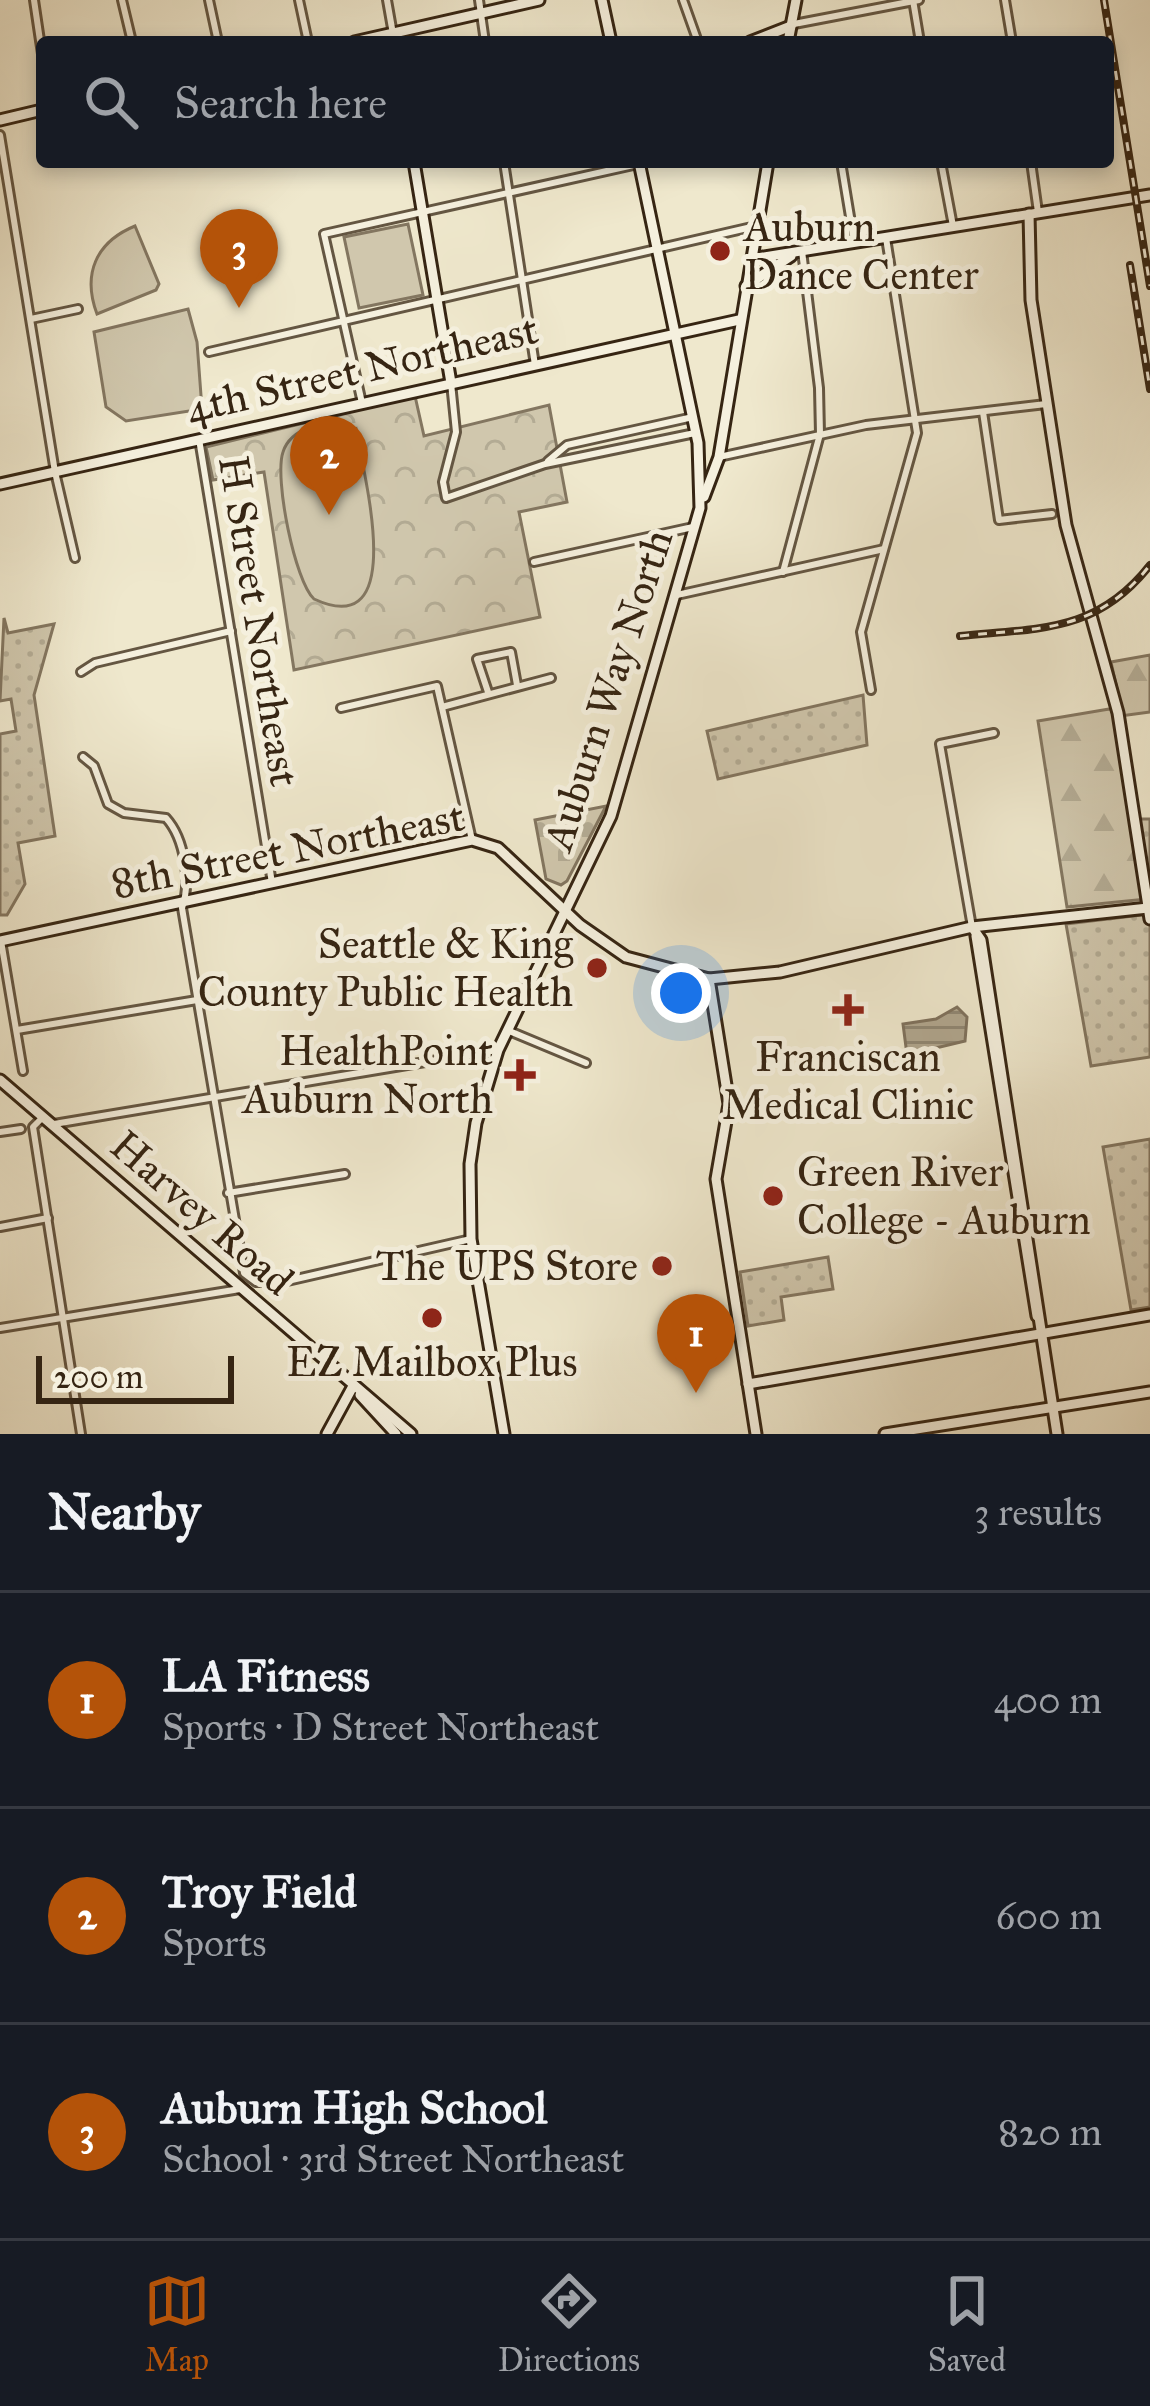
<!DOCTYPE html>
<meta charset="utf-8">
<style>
:root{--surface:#171b24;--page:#242831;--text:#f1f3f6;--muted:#9ea1a6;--line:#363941;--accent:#b45309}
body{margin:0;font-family:"IM FELL Great Primer",serif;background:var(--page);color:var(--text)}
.scale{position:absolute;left:36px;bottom:30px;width:198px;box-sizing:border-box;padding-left:12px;border:6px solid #362513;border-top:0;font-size:33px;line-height:42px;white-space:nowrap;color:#362513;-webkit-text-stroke:9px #f5f0de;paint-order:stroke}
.you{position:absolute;left:681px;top:993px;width:42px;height:42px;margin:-30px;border:9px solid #fff;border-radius:50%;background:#1a73e8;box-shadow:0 0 0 18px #1a73e833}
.badge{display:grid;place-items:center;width:78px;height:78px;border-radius:50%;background:var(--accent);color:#fff;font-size:39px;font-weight:700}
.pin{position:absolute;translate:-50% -99px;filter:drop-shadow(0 3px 6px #0008)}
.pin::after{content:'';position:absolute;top:63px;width:42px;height:36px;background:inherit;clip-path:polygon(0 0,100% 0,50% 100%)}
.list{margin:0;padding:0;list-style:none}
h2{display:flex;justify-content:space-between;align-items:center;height:156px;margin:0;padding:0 48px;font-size:51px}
h2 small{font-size:39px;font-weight:400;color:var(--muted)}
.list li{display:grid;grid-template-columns:78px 1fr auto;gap:36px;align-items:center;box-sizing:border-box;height:216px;padding:0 48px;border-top:3px solid var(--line)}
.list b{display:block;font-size:45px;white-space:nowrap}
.list p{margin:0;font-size:39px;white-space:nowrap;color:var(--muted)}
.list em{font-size:39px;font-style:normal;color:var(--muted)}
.icon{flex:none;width:66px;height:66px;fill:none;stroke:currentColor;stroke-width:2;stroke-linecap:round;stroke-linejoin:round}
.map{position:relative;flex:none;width:1150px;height:1434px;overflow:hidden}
.search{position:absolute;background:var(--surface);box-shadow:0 6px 18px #0003;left:36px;right:36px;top:36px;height:132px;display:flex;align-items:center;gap:30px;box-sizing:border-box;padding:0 42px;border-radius:12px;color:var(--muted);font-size:45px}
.sheet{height:804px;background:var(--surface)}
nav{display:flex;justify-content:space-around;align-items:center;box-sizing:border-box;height:168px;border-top:3px solid var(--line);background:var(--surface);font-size:33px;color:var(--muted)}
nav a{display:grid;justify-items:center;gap:6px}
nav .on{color:var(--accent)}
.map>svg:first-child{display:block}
.grass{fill:url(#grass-dots);stroke:#837660;stroke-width:3}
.forest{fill:url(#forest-firs);stroke:#837660;stroke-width:3}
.cemetery{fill:url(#cemetery-stones);stroke:#837660;stroke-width:3}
.park{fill:url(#park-crowns);stroke:#837660;stroke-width:3}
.pitch{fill:#d0c7ad;stroke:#837660;stroke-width:3}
.water{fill:url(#water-rules);stroke:#7f725d;stroke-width:3}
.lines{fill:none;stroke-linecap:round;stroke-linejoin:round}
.street-casing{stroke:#645642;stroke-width:12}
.secondary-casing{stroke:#362513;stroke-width:15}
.street{stroke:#f5f0de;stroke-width:6}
.secondary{stroke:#f5f0de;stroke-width:9}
.rail-casing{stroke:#362513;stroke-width:8}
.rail{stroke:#f5f0de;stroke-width:3;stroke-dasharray:9;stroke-linecap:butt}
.poi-dot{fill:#8f2418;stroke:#f5f0de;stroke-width:4.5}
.labels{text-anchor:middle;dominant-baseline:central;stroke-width:10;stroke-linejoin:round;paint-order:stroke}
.poi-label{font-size:42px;fill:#362513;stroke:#f5f0de;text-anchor:end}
.street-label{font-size:42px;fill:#362513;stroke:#f5f0de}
</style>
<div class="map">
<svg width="1150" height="1434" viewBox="0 0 1150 1434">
<defs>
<pattern id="grass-dots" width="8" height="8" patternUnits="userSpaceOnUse" patternTransform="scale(3)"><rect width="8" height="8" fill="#d0c7ad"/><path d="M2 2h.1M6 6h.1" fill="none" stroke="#b3ab94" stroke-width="1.8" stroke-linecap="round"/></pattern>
<pattern id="forest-firs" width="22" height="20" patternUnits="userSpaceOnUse" patternTransform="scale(3)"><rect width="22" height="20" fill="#d0c7ad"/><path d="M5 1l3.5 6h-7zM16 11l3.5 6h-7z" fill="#b3ab94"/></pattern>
<pattern id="cemetery-stones" width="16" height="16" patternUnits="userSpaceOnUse" patternTransform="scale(3)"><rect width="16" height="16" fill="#d0c7ad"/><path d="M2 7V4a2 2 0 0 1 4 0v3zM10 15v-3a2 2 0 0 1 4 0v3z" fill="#b3ab94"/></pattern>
<pattern id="park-crowns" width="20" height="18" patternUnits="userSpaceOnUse" patternTransform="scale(3)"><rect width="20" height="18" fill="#d0c7ad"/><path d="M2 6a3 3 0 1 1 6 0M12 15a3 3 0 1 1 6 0" fill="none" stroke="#b3ab94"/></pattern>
<pattern id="water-rules" width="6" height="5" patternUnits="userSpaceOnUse" patternTransform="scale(3)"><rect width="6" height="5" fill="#b0a68e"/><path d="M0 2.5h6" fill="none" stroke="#908773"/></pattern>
</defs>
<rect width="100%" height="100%" fill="#efe8cd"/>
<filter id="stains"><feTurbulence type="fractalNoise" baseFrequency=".00167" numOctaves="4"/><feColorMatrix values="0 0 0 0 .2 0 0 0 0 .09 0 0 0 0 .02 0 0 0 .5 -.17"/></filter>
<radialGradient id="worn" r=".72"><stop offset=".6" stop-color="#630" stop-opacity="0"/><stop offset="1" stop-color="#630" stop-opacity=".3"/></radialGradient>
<g class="grass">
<polygon points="4,618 8,633 54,624 34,695 55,836 18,843 25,884 7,915 0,915 0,734 16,731 11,699 0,701"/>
<polygon points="863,695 867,745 718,779 707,731"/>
<polygon points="1134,819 1150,819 1150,1057 1091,1066 1066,924 1149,914"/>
<polygon points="1150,1139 1150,1307 1131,1310 1103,1147"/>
<polygon points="828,1257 833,1289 781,1297 784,1320 748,1326 740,1272"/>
</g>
<polygon class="forest" points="1150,655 1150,712 1120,716 1147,899 1067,907 1038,721 1121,707 1111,662"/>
<polygon class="cemetery" points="606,806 567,881 561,885 546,879 535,820"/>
<polygon class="park" points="415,396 424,436 549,405 567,502 519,512 540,617 294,670 264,472 213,480 206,447"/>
<g class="pitch">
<polygon points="408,224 423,295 359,308 344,237"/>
<path d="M135,226L159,284L156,290L97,314C82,274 96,242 135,226Z"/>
<polygon points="188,309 197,342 202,409 126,421 106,407 94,332"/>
<path d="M310,427H332L347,435L356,429C362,469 411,644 314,599C295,582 274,478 283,452C287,439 297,432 310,427Z"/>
</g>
<polygon class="water" points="957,1007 967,1017 965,1041 907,1055 903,1024 936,1019"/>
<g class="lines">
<defs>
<g id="street">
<polyline points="34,0 42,54"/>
<polyline points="122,0 132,42"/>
<polyline points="209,0 218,42"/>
<polyline points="299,0 308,42"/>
<polyline points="387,0 393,34"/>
<polyline points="479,0 485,42"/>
<polyline points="683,0 698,42"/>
<polyline points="913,0 920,42"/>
<polyline points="1005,0 1012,42"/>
<polyline points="794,24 919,0"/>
<polyline points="0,135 55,472 75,558"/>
<polyline points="504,162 535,365"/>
<polyline points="841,162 854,241"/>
<polyline points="941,162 953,226"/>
<polyline points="1031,162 1038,212"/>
<polyline points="31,319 78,309"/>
<polyline points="209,352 756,226"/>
<polyline points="451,383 456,432 443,482 446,498 545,464 695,433"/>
<polyline points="362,403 324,234 647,162"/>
<polyline points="983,412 999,520 1052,514"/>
<polyline points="199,439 272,883"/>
<polyline points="719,457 866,425 1046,404"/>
<polyline points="548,461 567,445 693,417"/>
<polyline points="534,562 693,527"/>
<polyline points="783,572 820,434 819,388 802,251"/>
<polyline points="677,595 884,549"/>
<polyline points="81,672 95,663 231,631"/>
<polyline points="871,690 861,632 917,433 886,238"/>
<polyline points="488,692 477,659 511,652 517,685"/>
<polyline points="442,707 551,678"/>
<polyline points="341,708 437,686 472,840"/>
<path d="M83,757L94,766L108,804L124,813L166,818C185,839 191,882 182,908L244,1273L256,1282H283L471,1239"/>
<polyline points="972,927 940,744 994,733"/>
<polyline points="1,941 23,1071"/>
<polyline points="17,1030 197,1000"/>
<polyline points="507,1030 586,1063"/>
<polyline points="43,1117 33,1127 81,1434"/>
<polyline points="54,1124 497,1050"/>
<polyline points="0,1132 21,1129"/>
<polyline points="228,1193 345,1174"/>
<polyline points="0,1227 48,1218"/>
<polyline points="0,1328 240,1289"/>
</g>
<g id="secondary">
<polyline points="602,0 611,42"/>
<polyline points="354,42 539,0"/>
<polyline points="750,42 791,26"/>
<polyline points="788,42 796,0"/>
<polyline points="0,120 42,110"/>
<polyline points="414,162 451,383"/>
<polyline points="1029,214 1031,300 1066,525 1118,713 1150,919"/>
<polyline points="751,259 1150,195"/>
<polyline points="746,286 791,256"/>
<polyline points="0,484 739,320"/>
<polyline points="704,497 719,457 768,162"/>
<polyline points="972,927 981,940 1057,1434"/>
<polyline points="976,936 1037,1316"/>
<polyline points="0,941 472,840 498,848 580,925 626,957 709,979 780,972 972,927 1148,908"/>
<polyline points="709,979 729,1104 716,1179 756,1434"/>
<polyline points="0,1080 411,1434"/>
<polyline points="748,1384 1150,1315"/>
<polyline points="360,1395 396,1434"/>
<polyline points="327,1434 352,1388"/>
<polyline points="504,1434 471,1239 470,1164 476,1123 498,1050 611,816 700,508 698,443 639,162"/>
<polyline points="885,1434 1150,1392"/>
</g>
</defs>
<use href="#street" class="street-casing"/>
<use href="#secondary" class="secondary-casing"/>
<use href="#street" class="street"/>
<use href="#secondary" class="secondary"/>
<defs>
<g id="rail">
<polyline points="1104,0 1150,286"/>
<polyline points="1130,265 1150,389"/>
<path d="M960,636C1039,628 1097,633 1150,565"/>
</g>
</defs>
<use href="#rail" class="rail-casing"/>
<use href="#rail" class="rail"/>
</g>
<g class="poi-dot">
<circle cx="720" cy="251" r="12"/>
<circle cx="597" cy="968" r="12"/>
<path d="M842 992h12v12h12v12h-12v12h-12v-12h-12v-12h12z"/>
<path d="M514 1057h12v12h12v12h-12v12h-12v-12h-12v-12h12z"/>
<circle cx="773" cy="1196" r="12"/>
<circle cx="662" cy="1266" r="12"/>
<circle cx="432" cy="1318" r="12"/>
</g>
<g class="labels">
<g class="poi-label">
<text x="744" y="227" text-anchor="start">Auburn<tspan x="744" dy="48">Dance Center</tspan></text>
<text x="573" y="944">Seattle &amp; King<tspan x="573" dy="48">County Public Health</tspan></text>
<text x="493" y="1051">HealthPoint<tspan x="493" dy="48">Auburn North</tspan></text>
<text x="848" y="1057" text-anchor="middle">Franciscan<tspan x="848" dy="48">Medical Clinic</tspan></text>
<text x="797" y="1172" text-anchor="start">Green River<tspan x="797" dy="48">College - Auburn</tspan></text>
<text x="638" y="1266">The UPS Store</text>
<text x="432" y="1362" text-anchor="middle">EZ Mailbox Plus</text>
</g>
<g class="street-label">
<text transform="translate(362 369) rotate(-13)">4th Street Northeast</text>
<text transform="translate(259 621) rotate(81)">H Street Northeast</text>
<text transform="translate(608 690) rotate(-72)">Auburn Way North</text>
<text transform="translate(288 850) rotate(-11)">8th Street Northeast</text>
<text transform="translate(202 1213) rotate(41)">Harvey Road</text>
</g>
</g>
<rect width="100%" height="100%" filter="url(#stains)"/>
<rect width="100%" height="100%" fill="url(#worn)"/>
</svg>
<div class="scale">200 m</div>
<div class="you"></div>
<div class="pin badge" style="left:696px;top:1393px">1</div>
<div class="pin badge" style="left:329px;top:515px">2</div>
<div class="pin badge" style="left:239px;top:308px">3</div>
<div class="search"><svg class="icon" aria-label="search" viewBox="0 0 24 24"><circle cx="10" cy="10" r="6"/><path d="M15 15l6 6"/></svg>Search here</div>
</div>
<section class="sheet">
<h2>Nearby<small>3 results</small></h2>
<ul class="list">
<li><span class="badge">1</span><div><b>LA Fitness</b><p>Sports · D Street Northeast</p></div><em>400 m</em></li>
<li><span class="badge">2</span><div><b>Troy Field</b><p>Sports</p></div><em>600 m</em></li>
<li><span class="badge">3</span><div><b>Auburn High School</b><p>School · 3rd Street Northeast</p></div><em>820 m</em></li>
</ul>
</section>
<nav>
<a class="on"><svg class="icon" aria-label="map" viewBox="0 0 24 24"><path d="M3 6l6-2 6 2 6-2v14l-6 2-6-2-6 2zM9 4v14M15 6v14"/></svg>Map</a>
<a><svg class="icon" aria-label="directions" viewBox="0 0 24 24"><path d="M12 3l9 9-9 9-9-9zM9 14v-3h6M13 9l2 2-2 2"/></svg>Directions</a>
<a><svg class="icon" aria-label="saved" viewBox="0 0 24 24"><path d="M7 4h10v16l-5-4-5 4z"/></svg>Saved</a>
</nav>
